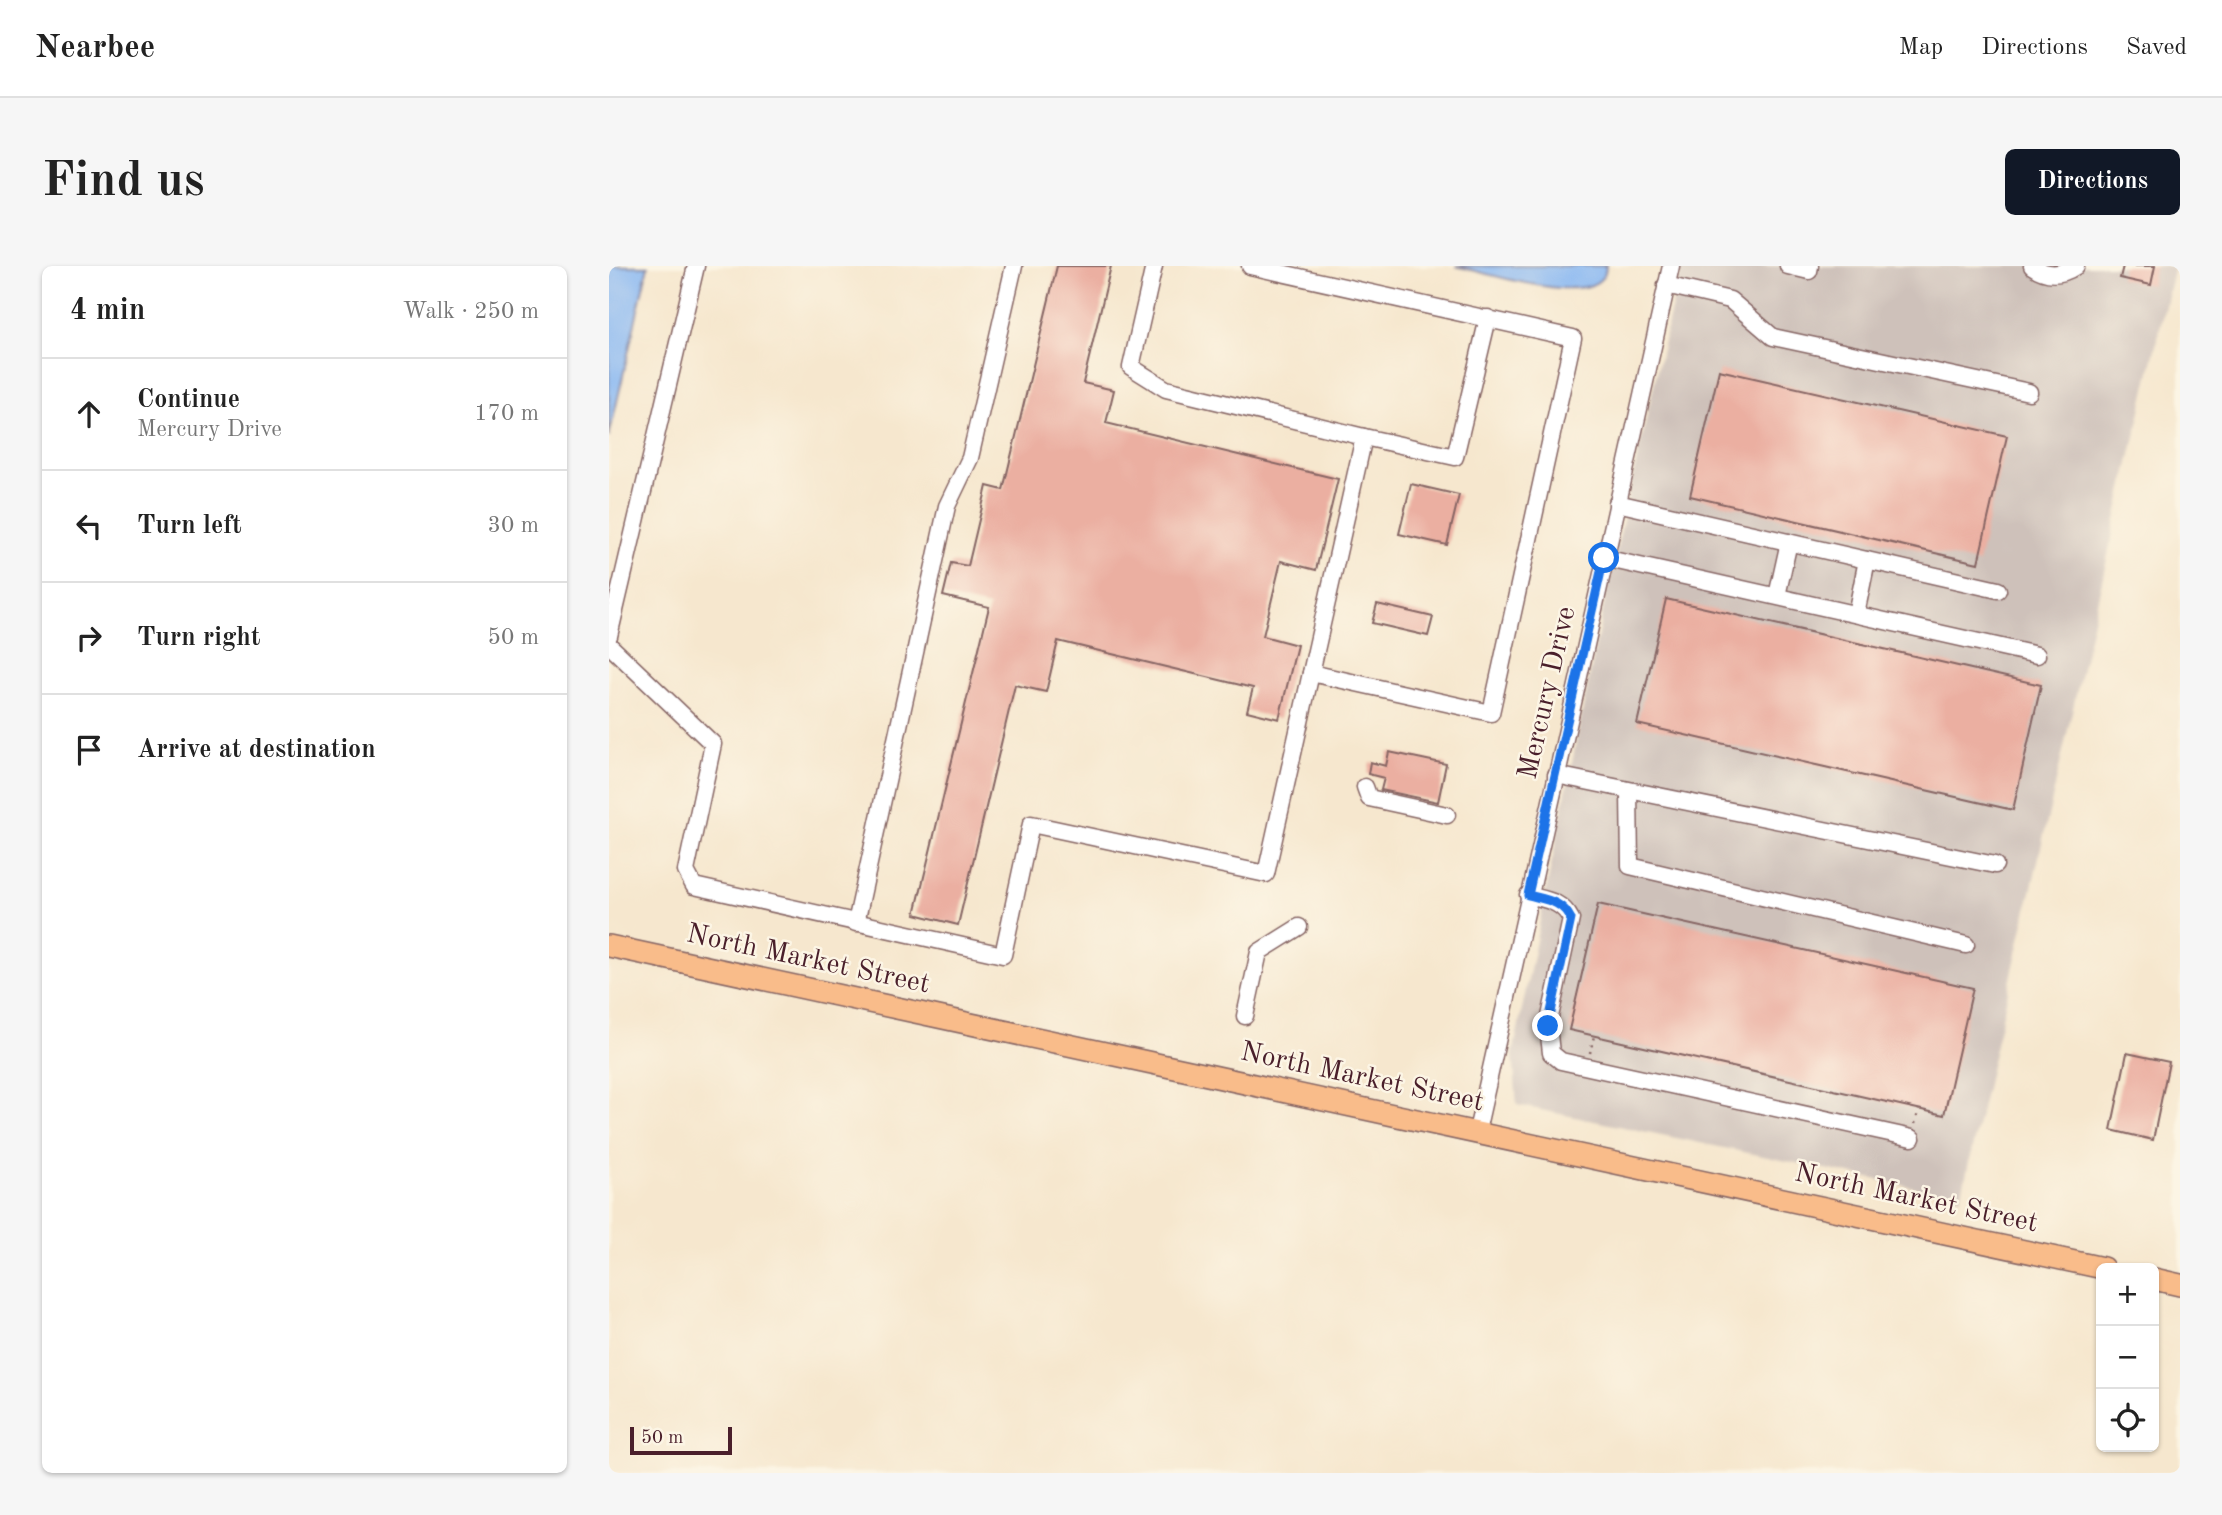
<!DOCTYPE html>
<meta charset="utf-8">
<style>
:root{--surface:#fff;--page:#f6f6f6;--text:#222;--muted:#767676;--line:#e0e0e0;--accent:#111827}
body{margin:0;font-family:"Old Standard TT",serif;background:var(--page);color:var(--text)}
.controls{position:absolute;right:21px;bottom:21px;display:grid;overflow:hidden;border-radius:10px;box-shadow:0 2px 5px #0004}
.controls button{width:63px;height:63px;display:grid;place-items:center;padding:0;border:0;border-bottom:2px solid var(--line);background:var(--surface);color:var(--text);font:35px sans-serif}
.scale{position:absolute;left:21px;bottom:18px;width:102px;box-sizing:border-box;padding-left:7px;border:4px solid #4a1f2b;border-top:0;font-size:19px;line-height:24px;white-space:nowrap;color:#4a1f2b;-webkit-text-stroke:5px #fcf5e5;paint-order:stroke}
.stop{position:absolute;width:21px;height:21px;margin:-16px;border:5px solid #1a73e8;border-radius:50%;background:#fff}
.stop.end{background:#1a73e8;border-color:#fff;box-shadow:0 2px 7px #0008}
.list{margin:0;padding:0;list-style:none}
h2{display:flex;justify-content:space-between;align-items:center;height:91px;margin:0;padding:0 28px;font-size:30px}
h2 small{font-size:23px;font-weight:400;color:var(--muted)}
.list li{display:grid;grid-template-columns:46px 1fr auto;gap:21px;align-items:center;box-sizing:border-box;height:112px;padding:0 28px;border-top:2px solid var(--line)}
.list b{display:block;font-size:26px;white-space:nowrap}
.list p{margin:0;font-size:23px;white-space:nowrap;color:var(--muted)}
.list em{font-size:23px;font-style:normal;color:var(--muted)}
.icon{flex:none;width:38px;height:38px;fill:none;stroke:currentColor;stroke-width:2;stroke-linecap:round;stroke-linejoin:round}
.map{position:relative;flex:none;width:1571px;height:1207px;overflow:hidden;border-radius:10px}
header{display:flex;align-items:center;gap:42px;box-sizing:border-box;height:98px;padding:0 35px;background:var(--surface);border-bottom:2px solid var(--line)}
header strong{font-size:33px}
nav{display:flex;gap:38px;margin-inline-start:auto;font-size:24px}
.intro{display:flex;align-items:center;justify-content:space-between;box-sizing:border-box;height:168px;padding:0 42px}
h1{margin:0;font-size:49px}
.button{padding:18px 32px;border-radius:10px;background:var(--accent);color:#fff;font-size:24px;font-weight:700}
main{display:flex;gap:42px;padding:0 42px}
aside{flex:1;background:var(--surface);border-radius:10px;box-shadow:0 2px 5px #0004}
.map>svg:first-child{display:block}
.industrial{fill:#cec1ba}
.water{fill:#88b7f2;stroke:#696b8e;stroke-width:2}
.building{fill:#ebafa1}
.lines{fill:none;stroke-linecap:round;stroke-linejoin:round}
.minor-casing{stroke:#866564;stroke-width:19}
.major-casing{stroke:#866564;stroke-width:24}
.path{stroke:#866564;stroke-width:2.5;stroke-dasharray:2 5;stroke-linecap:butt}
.minor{stroke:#fff;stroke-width:16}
.major{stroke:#f9bc8a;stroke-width:21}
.route{stroke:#1a73e8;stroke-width:9}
.labels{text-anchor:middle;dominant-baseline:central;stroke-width:5;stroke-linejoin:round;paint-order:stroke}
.street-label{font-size:28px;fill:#4a1f2b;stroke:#fcf5e5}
</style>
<header>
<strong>Nearbee</strong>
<nav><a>Map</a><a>Directions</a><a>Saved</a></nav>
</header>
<div class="intro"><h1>Find us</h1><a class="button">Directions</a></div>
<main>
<aside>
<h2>4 min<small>Walk · 250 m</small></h2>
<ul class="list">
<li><svg class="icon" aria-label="ahead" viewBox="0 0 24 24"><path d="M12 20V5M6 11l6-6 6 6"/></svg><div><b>Continue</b><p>Mercury Drive</p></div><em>170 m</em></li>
<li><svg class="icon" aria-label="left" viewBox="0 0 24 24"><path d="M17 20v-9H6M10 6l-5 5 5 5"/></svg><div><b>Turn left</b></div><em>30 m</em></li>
<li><svg class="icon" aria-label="right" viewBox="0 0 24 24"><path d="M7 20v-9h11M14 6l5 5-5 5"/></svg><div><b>Turn right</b></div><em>50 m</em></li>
<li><svg class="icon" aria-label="arrive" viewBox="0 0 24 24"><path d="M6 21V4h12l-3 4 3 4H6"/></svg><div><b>Arrive at destination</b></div></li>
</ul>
</aside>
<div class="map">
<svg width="1571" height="1207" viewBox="0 0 1571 1207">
<rect width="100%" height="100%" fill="#fcf5e5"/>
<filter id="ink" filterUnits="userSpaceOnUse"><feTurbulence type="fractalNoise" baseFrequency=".0143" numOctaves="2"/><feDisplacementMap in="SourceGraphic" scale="14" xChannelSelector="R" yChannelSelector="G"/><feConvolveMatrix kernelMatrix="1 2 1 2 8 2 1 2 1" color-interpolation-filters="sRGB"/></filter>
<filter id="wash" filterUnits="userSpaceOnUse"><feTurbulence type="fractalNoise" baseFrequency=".00686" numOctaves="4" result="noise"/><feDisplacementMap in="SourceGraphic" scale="28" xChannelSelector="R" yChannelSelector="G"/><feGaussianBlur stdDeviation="1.57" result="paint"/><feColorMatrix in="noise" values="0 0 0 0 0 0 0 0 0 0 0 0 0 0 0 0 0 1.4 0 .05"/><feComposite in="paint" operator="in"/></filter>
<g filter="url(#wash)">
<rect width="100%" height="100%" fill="#f6e7ce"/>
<polygon class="industrial" points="1072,0 1565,0 1352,931 908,839 904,788 996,334"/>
<g class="water">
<polygon points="0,0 39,0 0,171"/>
<path d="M847,0H997C995,47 875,6 847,0Z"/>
</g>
<g id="blocks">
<g class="building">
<polygon points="448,0 502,0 474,117 505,124 497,157 729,213 707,304 672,295 654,370 688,379 670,453 638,445 644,422 449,375 437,426 406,419 349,659 306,648 380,341 334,330 342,297 359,300 378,220 394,224"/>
<polygon points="1514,0 1546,0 1542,19 1511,12"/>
<polygon points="1110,104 1398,170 1369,297 1081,230"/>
<polygon points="802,218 850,229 838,279 790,268"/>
<polygon points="1057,333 1432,419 1404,544 1028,458"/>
<polygon points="768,338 824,351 819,370 763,357"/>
<polygon points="780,486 837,498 829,536 772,524 775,512 759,508 761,496 777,500"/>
<polygon points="989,638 1364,722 1335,849 960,764"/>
<polygon points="1518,787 1560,796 1544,874 1502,864"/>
</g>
</g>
</g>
<g filter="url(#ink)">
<use href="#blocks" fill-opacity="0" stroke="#866564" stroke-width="2"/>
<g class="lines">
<defs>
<g id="minor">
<polyline points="545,0 522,101 557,123 755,171 702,407"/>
<polyline points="1179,0 1200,5 1201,0"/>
<path d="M1423,0C1437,10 1452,10 1467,0"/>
<polyline points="1057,19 1121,34 1164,71 1420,126"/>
<polyline points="755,171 846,191 879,52"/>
<polyline points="1008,237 1389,324"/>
<polyline points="995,292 1428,389"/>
<polyline points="1168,330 1180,276"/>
<polyline points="1247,348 1258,294"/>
<polyline points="0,370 87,0"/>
<polyline points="0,379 104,478 77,605 85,620 394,689 422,558 657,608 702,407 882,447 964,72 641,0"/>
<polyline points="947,509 1386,599"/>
<polyline points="756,521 760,532 838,549"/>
<polyline points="1020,525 1021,600 1357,679"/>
<path d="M919,629C938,634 953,635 962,653L939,760L942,787L952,795L1303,872"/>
<polyline points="247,657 338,240 361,192 405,0"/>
<polyline points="636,750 650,686 690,661"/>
<polyline points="868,865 1062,0"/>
</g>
<g id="major">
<polyline points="0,680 1494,1002"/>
<polyline points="1545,1013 1571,1019"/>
</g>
</defs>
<use href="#minor" class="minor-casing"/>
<use href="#major" class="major-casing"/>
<g class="path">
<polyline points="981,787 985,770"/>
<polyline points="1306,858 1310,843"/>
</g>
<use href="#minor" class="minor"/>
<use href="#major" class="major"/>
</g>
</g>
<g class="lines" filter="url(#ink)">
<path class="route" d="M939,760L962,653C953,635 938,634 919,629L995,292"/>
</g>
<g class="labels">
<g class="street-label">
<text transform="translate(939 427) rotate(-77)">Mercury Drive</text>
<text transform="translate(199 694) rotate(12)">North Market Street</text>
<text transform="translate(753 812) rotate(12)">North Market Street</text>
<text transform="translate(1307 933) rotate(12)">North Market Street</text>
</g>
</g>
</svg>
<div class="controls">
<button>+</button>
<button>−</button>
<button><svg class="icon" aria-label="locate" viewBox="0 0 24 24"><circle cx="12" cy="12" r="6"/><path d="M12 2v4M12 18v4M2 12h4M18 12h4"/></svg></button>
</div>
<div class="scale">50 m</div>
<div class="stop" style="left:995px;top:292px"></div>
<div class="stop end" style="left:939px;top:760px"></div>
</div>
</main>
